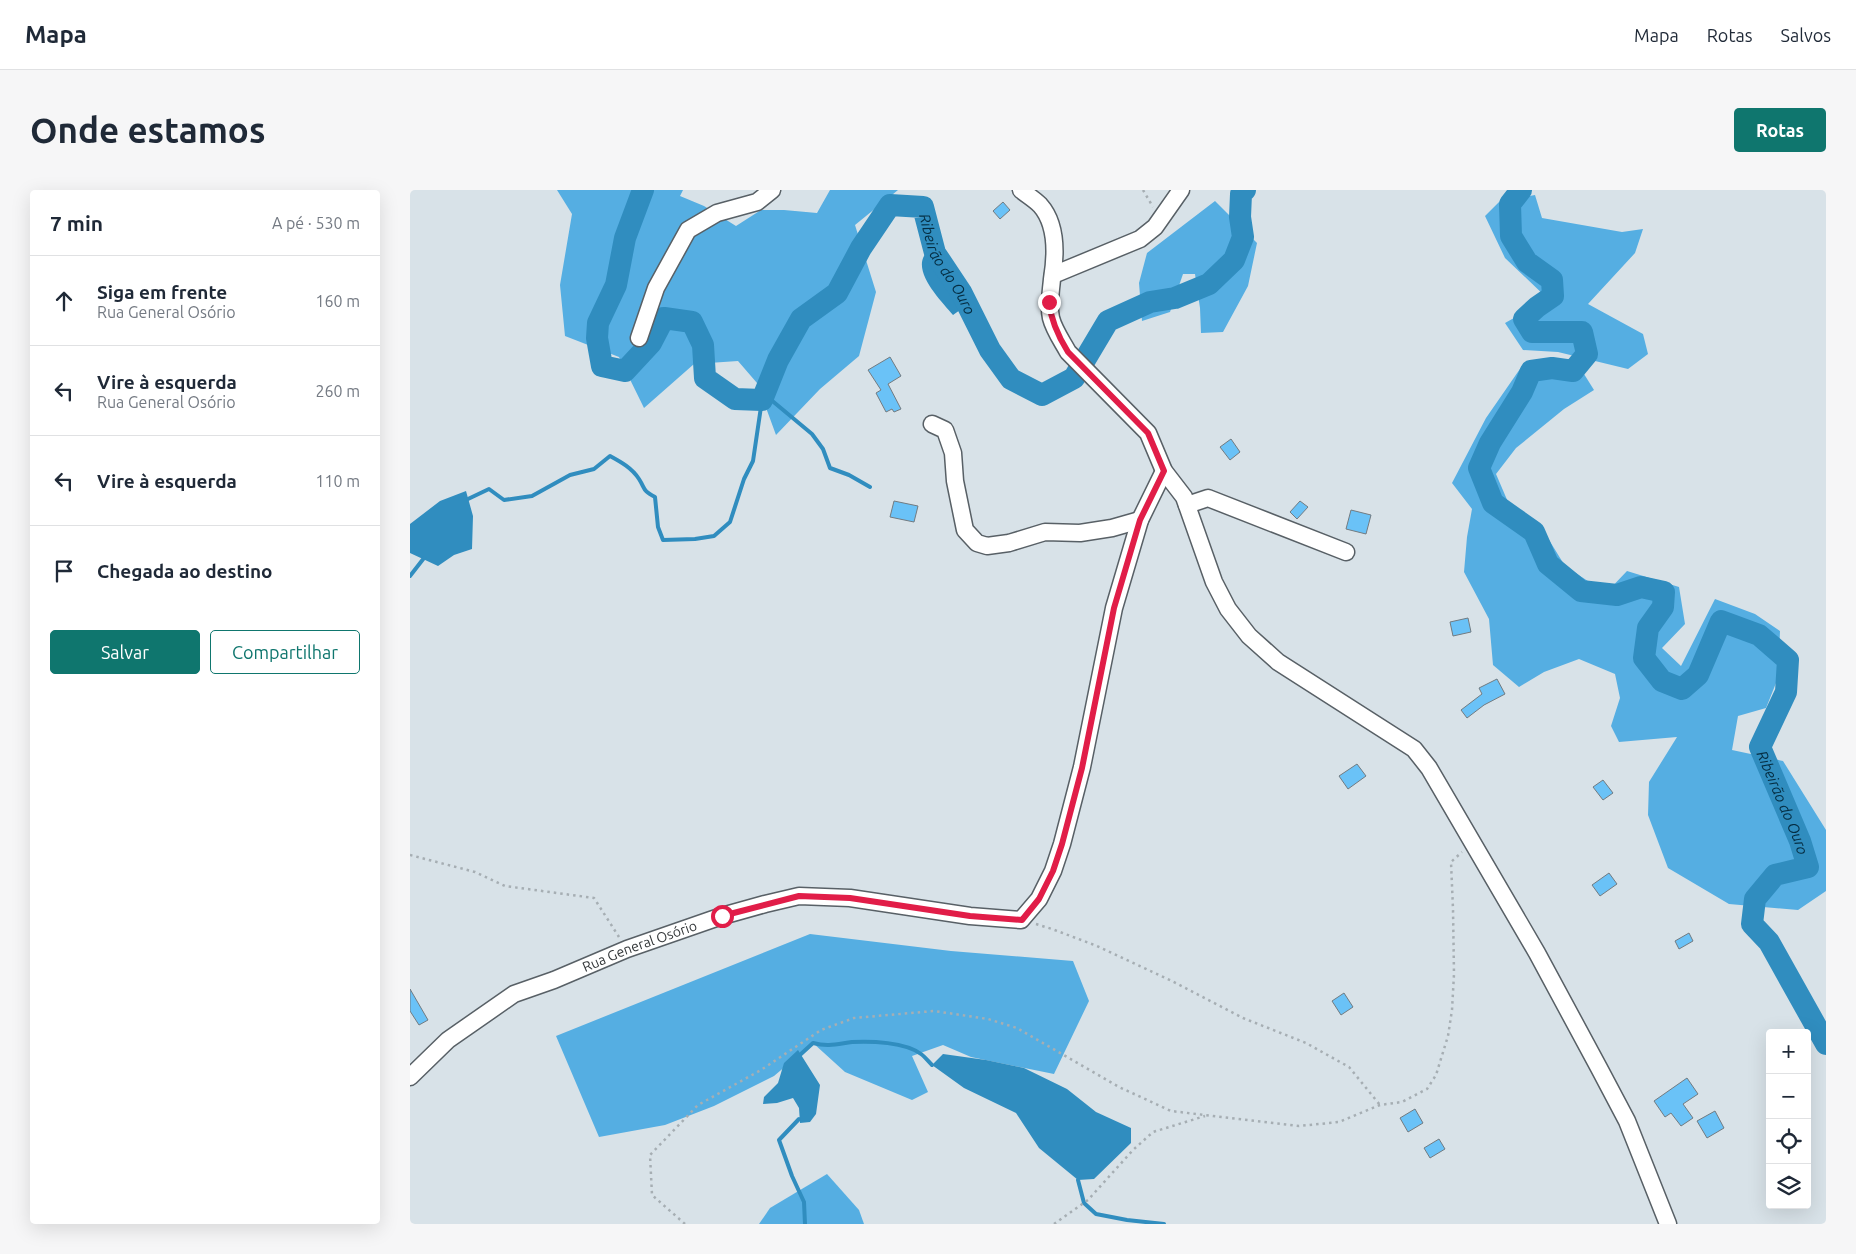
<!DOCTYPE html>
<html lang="pt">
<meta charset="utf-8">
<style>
:root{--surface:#fff;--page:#f6f6f7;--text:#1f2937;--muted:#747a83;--line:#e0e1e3;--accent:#0f766e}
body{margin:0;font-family:Ubuntu,sans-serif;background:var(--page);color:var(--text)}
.controls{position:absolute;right:15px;bottom:15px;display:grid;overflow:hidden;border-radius:5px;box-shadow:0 5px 20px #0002}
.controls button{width:45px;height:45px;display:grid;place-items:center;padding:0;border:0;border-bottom:1px solid var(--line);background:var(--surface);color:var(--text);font:25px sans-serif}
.stop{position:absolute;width:15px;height:15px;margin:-11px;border:4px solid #e11d48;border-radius:50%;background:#fff}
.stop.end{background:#e11d48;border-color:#fff;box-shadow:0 1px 5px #0008}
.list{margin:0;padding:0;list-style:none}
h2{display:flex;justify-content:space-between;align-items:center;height:65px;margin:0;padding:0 20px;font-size:21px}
h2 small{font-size:16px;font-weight:400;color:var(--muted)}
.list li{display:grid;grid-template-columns:32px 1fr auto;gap:15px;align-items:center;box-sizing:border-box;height:90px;padding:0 20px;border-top:1px solid var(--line)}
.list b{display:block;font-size:19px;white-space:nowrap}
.list p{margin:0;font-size:16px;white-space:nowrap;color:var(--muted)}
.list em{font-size:16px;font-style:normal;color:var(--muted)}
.actions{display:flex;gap:10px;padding:15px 20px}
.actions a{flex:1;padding:11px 0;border:1px solid var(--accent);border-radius:5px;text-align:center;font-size:18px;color:var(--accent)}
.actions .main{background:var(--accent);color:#fff}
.icon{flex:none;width:28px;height:28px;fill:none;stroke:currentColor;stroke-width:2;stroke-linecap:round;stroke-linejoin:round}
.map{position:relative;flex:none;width:1416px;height:1034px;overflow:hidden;border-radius:5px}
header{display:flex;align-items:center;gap:30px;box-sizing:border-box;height:70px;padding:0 25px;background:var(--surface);border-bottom:1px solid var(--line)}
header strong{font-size:24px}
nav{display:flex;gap:28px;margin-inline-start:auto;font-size:18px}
.intro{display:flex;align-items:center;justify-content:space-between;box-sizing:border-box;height:120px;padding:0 30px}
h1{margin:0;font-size:35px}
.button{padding:12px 22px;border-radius:5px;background:var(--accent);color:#fff;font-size:18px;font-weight:700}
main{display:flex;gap:30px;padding:0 30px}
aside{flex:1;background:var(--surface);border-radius:5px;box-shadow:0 5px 20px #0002}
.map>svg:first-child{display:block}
.forest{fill:#55aee2}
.water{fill:#308dbf}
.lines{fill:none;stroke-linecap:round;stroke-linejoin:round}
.stream{stroke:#308dbf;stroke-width:4}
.river{stroke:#308dbf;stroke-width:22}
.building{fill:#6ac2f7;stroke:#727b81}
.minor-casing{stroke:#586066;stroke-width:19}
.path{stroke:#a6aeb3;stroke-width:2.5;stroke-dasharray:2.5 4;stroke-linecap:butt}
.minor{stroke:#fff;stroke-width:16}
.route{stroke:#e11d48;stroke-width:6}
.labels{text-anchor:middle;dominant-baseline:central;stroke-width:4;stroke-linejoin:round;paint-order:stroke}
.street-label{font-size:14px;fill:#323638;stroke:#fff}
.water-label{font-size:15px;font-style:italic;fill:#052d42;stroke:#fff}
</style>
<header>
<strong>Mapa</strong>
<nav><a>Mapa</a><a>Rotas</a><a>Salvos</a></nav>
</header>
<div class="intro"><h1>Onde estamos</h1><a class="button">Rotas</a></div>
<main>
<aside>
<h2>7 min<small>A pé · 530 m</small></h2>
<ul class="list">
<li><svg class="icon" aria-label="ahead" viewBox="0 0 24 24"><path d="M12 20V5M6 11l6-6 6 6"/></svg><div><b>Siga em frente</b><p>Rua General Osório</p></div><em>160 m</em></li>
<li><svg class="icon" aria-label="left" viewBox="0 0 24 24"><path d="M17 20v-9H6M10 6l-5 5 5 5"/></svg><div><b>Vire à esquerda</b><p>Rua General Osório</p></div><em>260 m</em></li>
<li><svg class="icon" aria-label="left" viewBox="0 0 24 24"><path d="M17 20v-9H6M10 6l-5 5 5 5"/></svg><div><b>Vire à esquerda</b></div><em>110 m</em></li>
<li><svg class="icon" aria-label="arrive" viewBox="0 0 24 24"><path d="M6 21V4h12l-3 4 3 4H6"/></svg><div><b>Chegada ao destino</b></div></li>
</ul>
<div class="actions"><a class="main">Salvar</a><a>Compartilhar</a></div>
</aside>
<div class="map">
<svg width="1416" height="1034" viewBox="0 0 1416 1034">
<rect width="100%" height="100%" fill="#d8e2e8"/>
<g class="forest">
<polygon points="147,0 273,0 270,6 294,16 326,36 351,20 374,20 407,23 420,0 488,0 445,35 466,102 449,166 410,199 366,245 347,193 328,171 284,174 234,218 209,167 155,146 150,95 162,24"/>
<polygon points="1125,5 1132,28 1212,42 1233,39 1225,63 1178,114 1233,144 1238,164 1218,179 1148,162 1113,160 1095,133 1138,109 1095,68 1075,26 1090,11"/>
<polygon points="805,11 847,53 838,96 813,142 791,143 790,118 785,84 773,84 760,122 732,131 729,93 737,63"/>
<polygon points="1112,176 1174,184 1184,200 1154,219 1106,258 1086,284 1098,312 1128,332 1155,376 1196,403 1217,381 1269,397 1275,434 1252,458 1271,476 1305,409 1345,424 1370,441 1368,488 1356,518 1328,526 1322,560 1373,571 1416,640 1416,701 1388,720 1319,714 1258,678 1238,625 1239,592 1267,547 1209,552 1201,536 1210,508 1205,484 1169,469 1134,482 1109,497 1083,475 1079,429 1054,382 1057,347 1062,319 1042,293 1076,228"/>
<polygon points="400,744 541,761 663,771 679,811 644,884 561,867 533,855 502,866 518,902 502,910 435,882 403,853 364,886 304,916 255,935 189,947 146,846"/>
<polygon points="417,984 449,1020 454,1034 349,1034 360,1018"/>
</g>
<g class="water">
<path d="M522,57L537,62V75L560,100L564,110L543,125C532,112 504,84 514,66C516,63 520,60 522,57Z"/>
<polygon points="56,301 63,326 62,359 44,365 28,376 0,363 0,334 30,311"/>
<polygon points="388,860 410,895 406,924 400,932 390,933 389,918 383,908 367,913 353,914 354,907 368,893 374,873"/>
<polygon points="533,864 576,870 614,878 657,899 686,922 721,938 721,953 684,989 668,990 629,958 606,923 554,898 522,875"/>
</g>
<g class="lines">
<g class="stream">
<polyline points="354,204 402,244 413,259 420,278 439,285 460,297"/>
<path d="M58,309L79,299L94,310L122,306L160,285L184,279L200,266C211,272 222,278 229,289C236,300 232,300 245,307L248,337L253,350L285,349L304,346L320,332L334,289L343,271L352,210"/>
<polyline points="0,386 14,368"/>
<path d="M391,864L403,853C418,857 427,854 442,852C461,851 495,852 511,864C515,867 518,871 522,875"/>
<polyline points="389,929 369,950 382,986 394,1012 395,1034"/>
<polyline points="668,990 674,1013 686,1024 717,1030 754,1034"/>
</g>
<g class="river">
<path id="s1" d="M233,0L215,48L206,95L188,133L187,148L192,176L215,181L241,153L254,128L282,132L293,155L295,188L325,209L352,210L368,170L391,129L427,103L451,58L480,15L513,17L525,63L551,102L580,160L601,189L632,205L664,188L698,131L740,112L765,108L799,94L824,70L833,47L830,27L831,4L835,0"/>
<path id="s2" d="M1111,0L1100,14L1101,46L1117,72L1142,90L1143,106L1127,117L1114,129L1122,142H1172L1177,164L1163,181L1142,178L1121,181L1112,202L1080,253L1069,278L1083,313L1124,342L1138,374L1171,401L1207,405L1231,397L1254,402L1253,417L1238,438L1234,468L1252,491L1272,499L1288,485L1311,431L1349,445L1378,470L1376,502L1350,557L1390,651L1398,677L1365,685L1345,709L1342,734L1359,752L1416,854"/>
</g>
</g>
<g class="building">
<polygon points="593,12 600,20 590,29 583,21"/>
<polygon points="480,167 491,186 478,194 491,219 484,222 482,219 476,222 466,203 471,200 458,180"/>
<polygon points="821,249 830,262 820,270 810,257"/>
<polygon points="484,311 508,316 504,332 480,327"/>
<polygon points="890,311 898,317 887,329 880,322"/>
<polygon points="941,320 961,325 956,344 936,339"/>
<polygon points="1058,428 1061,442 1043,446 1040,432"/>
<polygon points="1087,489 1095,504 1074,515 1057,528 1051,520 1072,504 1069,498"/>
<polygon points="947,574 956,586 938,599 929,586"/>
<polygon points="1193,590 1203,603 1193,610 1183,597"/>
<polygon points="1199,683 1207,694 1190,706 1182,695"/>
<polygon points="1279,743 1283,751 1269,759 1265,751"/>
<polygon points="0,799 18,830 9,835 0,821"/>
<polygon points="934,803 943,817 931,825 922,811"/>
<polygon points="1277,888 1288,904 1273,914 1283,928 1271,936 1261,923 1255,927 1244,911"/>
<polygon points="1005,919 1013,933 998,942 990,928"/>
<polygon points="1305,921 1314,938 1297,948 1287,931"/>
<polygon points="1029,949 1035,959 1020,968 1014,958"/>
</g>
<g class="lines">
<defs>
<g id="minor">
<path d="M611,0C617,5 624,9 630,15C647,34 646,65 642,89C641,102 638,115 641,128C644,140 652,151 658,162L738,243L754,281L774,307L804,392L818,419L839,446L868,472L1004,559L1019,578L1127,763L1189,878L1217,931L1258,1034"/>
<polyline points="643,85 730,49 745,37 771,0"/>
<polyline points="229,148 246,98 278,40 307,23 347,12 362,0"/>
<polyline points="522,234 535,240 543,263 545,291 555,340 567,353 577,356 599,353 635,342 670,343 702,338 730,330"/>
<polyline points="777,315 798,308 936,362"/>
<path id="s3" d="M0,887L38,850L104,804L144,790L217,759L312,726L355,714L389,706L440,708L560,726L611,730L629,709L643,681L652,654L672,577L704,418L730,330L754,281"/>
</g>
</defs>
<use href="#minor" class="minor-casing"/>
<g class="path">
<polyline points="733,0 743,17"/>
<polyline points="0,665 65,682 95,696 184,708 209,747"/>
<polyline points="626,734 642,739 687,756 762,791 833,828 896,853 939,877 970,915"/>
<polyline points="275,1034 242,1005 240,965 288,915 351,880 411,840 444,828 524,821 578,829 607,838 709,897 761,921 889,936 929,932 970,915 992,912 1017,899 1026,885 1038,846 1042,820 1044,784 1043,719 1041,672 1052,662"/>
<polyline points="644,1034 678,1010 723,960 743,942 795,926"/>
</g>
<use href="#minor" class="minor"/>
</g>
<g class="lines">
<path class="route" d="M312,726L389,706L440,708L560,726L612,730L629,709L643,681L652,654L672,578L704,418L730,330L754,281L738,243L658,162C648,146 641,131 639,112"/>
</g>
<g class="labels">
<g class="street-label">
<text stroke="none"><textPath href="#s3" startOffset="268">Rua General Osório</textPath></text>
</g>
<g class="water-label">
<text stroke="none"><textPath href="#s1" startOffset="758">Ribeirão do Ouro</textPath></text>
<text stroke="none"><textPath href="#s2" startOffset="1111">Ribeirão do Ouro</textPath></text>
</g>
</g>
</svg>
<div class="controls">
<button>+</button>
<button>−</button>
<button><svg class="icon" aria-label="locate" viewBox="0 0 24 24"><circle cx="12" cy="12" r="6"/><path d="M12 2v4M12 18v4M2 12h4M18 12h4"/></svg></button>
<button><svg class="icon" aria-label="layers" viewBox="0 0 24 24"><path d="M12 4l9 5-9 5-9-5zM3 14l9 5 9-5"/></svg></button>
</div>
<div class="stop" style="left:312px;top:726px"></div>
<div class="stop end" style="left:639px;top:112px"></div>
</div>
</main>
